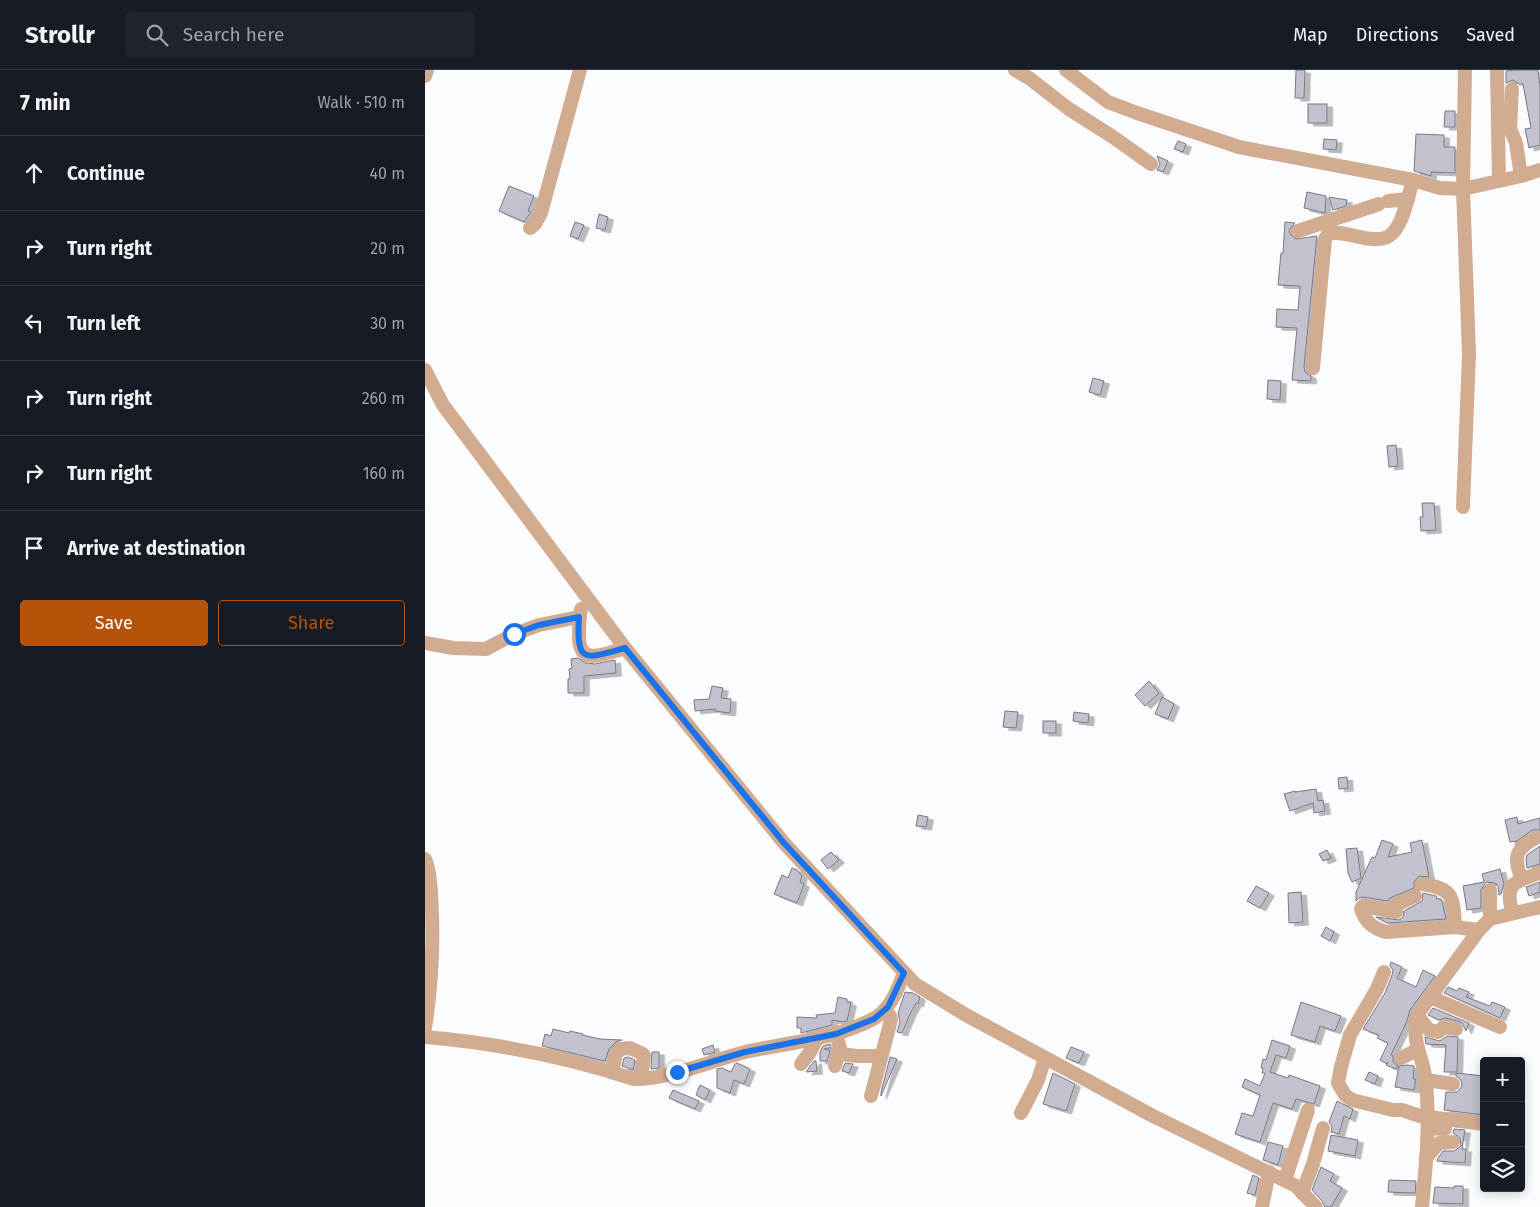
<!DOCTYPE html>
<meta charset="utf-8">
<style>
:root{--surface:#171b24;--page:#20242c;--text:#f1f3f6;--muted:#9ea1a6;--line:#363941;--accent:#b45309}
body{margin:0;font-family:"Fira Sans",sans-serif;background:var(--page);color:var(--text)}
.controls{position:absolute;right:15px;bottom:15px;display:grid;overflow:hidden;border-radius:5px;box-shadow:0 2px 12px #0003}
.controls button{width:45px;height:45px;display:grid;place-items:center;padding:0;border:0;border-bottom:1px solid var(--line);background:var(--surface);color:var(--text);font:25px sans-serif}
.stop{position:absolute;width:15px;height:15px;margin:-11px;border:4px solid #1a73e8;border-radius:50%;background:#fff}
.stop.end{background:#1a73e8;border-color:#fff;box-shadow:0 1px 5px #0008}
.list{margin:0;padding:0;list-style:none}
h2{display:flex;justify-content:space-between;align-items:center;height:65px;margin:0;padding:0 20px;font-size:21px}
h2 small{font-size:16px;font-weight:400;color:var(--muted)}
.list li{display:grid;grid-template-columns:32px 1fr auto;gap:15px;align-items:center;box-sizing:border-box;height:75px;padding:0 20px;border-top:1px solid var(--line)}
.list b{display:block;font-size:19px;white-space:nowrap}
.list em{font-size:16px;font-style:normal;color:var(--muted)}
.actions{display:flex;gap:10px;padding:15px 20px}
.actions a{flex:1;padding:11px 0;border:1px solid var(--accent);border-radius:5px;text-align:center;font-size:18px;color:var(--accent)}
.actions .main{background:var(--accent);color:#fff}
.icon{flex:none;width:28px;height:28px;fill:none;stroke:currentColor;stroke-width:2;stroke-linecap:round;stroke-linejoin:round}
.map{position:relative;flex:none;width:1115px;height:1137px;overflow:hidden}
header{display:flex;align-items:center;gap:30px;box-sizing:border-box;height:70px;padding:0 25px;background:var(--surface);border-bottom:1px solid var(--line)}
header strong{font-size:24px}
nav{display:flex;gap:28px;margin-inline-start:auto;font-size:18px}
.search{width:350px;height:45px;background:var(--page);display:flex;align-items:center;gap:12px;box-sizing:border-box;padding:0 18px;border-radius:5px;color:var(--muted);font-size:19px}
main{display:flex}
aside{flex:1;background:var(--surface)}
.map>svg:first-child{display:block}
.building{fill:#c3c1cd;stroke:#797782;filter:url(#shadow)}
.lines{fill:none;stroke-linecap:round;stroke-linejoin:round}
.minor{stroke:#d2ac90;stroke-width:14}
.route{stroke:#1a73e8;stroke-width:6}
</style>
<header>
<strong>Strollr</strong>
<div class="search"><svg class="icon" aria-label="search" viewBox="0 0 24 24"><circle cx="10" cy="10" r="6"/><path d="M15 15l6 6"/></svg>Search here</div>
<nav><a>Map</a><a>Directions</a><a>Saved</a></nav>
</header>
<main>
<aside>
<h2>7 min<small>Walk · 510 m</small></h2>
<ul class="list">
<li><svg class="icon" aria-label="ahead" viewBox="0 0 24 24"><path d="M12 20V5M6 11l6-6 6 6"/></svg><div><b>Continue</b></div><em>40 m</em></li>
<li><svg class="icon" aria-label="right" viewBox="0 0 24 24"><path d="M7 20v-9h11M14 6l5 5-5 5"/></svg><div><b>Turn right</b></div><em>20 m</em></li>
<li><svg class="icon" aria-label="left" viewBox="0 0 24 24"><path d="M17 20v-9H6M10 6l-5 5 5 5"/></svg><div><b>Turn left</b></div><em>30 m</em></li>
<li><svg class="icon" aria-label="right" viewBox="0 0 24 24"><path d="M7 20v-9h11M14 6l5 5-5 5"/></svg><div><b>Turn right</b></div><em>260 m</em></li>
<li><svg class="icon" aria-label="right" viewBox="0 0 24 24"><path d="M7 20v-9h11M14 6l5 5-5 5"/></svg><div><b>Turn right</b></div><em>160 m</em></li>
<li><svg class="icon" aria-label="arrive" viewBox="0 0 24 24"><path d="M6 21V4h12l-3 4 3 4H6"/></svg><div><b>Arrive at destination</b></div></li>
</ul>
<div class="actions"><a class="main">Save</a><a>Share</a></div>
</aside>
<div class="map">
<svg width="1115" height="1137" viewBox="0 0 1115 1137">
<defs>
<filter id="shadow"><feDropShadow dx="5.5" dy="3" stdDeviation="0" flood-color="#0004"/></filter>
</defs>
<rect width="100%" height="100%" fill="#fbfcfe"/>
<g class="building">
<polygon points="871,0 880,0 879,28 870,28"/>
<polygon points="1090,0 1113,0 1115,16 1115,75 1104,78 1100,59 1106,58 1098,14 1094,14 1088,10 1081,13 1081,1"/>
<rect x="883" y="34" width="19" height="19"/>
<polygon points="1020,41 1030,41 1030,57 1019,57"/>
<polygon points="991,64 1019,65 1019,77 1030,77 1030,103 1006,102 1006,106 989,101"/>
<polygon points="899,69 912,70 911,80 898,79"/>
<polygon points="753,71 761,74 758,82 749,79"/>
<polygon points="732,86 743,91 738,102 732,100 735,94"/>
<polygon points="84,116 109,126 103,141 106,142 99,152 74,141"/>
<polygon points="882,122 901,126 900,143 879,138"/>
<polygon points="904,127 922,130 921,136 908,140"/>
<polygon points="174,144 183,147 180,160 171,158"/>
<polygon points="150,152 159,155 153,169 145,166"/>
<polygon points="860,152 870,153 864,160 865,164 871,169 892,166 879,297 880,302 886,306 886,311 867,310 872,258 851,257 852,239 873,240 875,216 853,215 856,183 858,183"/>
<polygon points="668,308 679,311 675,325 664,322"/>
<polygon points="843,310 856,311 855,330 842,329"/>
<polygon points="971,375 973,396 964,397 962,376"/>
<polygon points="997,433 1009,433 1011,460 996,461 995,447 998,447"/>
<polygon points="153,588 161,593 170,594 190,590 191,603 159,606 159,623 143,623 143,609 145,609 144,599 147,598 146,589"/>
<polygon points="724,611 734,623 720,636 710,625"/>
<polygon points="287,616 298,618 296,628 306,629 305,643 290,641 290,639 270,641 269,630 284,629"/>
<polygon points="737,627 749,634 743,649 730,644"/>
<polygon points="580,641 593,642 591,658 578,657"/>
<polygon points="649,642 664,644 663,653 648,651"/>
<rect x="618" y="651" width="13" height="12"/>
<polygon points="922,707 923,718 914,719 913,708"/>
<polygon points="891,719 893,731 898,730 900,741 889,743 888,733 865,741 859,724 870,721 870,722"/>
<polygon points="493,745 503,747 501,757 491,756"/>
<polygon points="1092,747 1093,754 1115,748 1115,760 1107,760 1092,771 1085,772 1080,750"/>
<polygon points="957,770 968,774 963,787 987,782 985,773 997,770 1004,807 994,806 989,812 989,818 965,828 962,831 939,827 934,828 931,831 931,822 947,787 950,788"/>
<polygon points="1115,776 1115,794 1102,798 1101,790 1102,785"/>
<polygon points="932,778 936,808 927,812 923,803 921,779"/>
<polygon points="902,780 906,788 898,791 894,784"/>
<polygon points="406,782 414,790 403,799 396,790"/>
<polygon points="367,798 372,800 377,806 375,812 379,814 372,833 349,824 357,805 363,808"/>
<polygon points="1075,799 1079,814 1076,824 1074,825 1073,816 1070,813 1061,812 1056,820 1056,838 1042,840 1038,816 1059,812 1057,804"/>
<polygon points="1115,812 1115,822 1104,826 1101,817"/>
<polygon points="831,816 844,823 835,838 822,831"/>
<polygon points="876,822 878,852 864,853 863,823"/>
<polygon points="998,823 1011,826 1012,829 1015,829 1017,831 1021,849 962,853 951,847 974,850 978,847 979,841 997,831"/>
<polygon points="901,857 909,862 905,871 896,866"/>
<polygon points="966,892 977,897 972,908 991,917 998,900 1010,906 985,940 982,951 966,985 968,986 968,992 973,996 971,999 961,995 963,992 962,994 955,990 963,973 952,968 954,965 938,959 960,923 967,905 968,900 965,896"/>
<polygon points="1023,917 1032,921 1034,918 1044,922 1041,927 1065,936 1067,932 1080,937 1075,948 1019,923"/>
<polygon points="480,922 488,923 495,927 493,934 491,933 486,942 477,963 472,962 475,952 473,943"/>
<polygon points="413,927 422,929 422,932 426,933 422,951 418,952 407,950 407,955 376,963 376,958 372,958 372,947 392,948 391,945 410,943"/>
<polygon points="876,932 916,946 910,961 895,956 890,972 866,965"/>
<polygon points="1008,938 1044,953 1041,961 1037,953 1033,951 1020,948 1014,950 1003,945"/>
<polygon points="128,959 144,963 145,961 158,964 157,965 175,969 197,970 191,972 184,979 180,991 117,976 120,964 126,966"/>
<polygon points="1022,966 1033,967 1032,1002 1019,1002 1021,975 1001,974 1000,967 1015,971"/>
<polygon points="847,970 865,976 861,988 851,985 845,1002 863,1008 864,1005 895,1016 889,1034 871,1029 867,1039 848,1033 835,1072 810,1064 817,1043 828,1046 835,1025 817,1017 820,1009 835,1016 840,1003 837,1003 838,998 836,998 838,989 841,990"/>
<polygon points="405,974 406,978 399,979 405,981 402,991 395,991 395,982 398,976"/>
<polygon points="288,975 290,982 279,985 277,979"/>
<polygon points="646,977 659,982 654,993 641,988"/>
<polygon points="227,982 234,982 234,998 226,999"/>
<polygon points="203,987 210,990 208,1000 197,996 199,988"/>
<polygon points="465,987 472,989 456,1026 456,1022"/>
<polygon points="389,991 391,991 392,1001 381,1002"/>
<polygon points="312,993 325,999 319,1014 309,1010 305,1023 292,1018 292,999 297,998 306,1002 310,994"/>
<polygon points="420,993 428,994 424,1003 417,1001"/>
<polygon points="982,995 989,996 989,998 988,1009 991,1009 989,1020 970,1017 974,996"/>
<polygon points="944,1002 953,1006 950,1014 940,1010"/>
<polygon points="628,1003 650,1014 641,1041 618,1034"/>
<polygon points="1031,1003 1059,1006 1059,1045 1019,1040 1021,1022 1032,1022 1037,1016 1036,1010 1031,1006"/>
<polygon points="275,1015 285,1020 280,1030 271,1025"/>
<polygon points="248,1020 274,1031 270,1039 244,1028"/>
<polygon points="912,1031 928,1039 925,1049 919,1046 914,1064 906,1062 907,1056 904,1052"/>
<polygon points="1029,1059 1040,1060 1037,1079 1041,1079 1040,1093 1012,1091 1013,1088 1018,1081 1029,1081 1036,1076 1035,1068 1028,1063"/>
<polygon points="906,1065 933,1070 930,1086 903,1081"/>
<polygon points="843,1072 858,1076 853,1095 838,1090"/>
<polygon points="896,1097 909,1104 905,1111 917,1118 906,1137 900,1137 897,1131 887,1120"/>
<polygon points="828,1105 834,1108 830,1125 822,1123"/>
<polygon points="964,1110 991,1111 990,1123 963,1122"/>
<polygon points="1029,1116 1038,1116 1038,1134 1008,1133 1010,1117 1029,1118"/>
</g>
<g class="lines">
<g class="minor">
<polyline points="590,0 604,8 644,39 688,67 726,94"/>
<polyline points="641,0 683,32 712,43 814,77 988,110 1015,118 1038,119 1096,106 1115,100"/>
<polyline points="1072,0 1074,111"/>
<polyline points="0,6 2,0"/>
<polyline points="1087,19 1085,58 1091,73 1096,106"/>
<polyline points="963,131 983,129"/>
<polyline points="105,158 110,154 116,143 155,0"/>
<polyline points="873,161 954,134"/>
<path d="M888,298L900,169L903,164C912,161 921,164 930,166C939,168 955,172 964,166C978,157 983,126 988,110"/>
<polyline points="0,300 18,335 200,578 359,773 490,914 541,945 728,1046 871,1116 891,1137"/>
<polyline points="1038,437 1044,284 1038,119 1040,0"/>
<path d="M156,539C154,549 154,558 154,568C155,597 182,583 200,578"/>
<polyline points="0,573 28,578 61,579 89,564 114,555 154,547"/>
<path d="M0,789C5,800 5,812 6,823C9,868 7,914 0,958"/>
<path d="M1097,809C1088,789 1090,778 1111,768"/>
<path d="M997,814C1029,819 1028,826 1030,857"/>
<polyline points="1065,820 1065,849"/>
<polyline points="969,836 990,826"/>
<path d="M971,842L938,836L936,839C940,852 948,858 961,862L1030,857L1054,860"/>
<path d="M1088,843C1078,814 1090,811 1115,803"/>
<polyline points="959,902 952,919 925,965 916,997 913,1013 920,1025 927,1030 968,1040 977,1040 995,1046 1059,1054"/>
<polyline points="1005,927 1075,957"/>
<polyline points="992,945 1004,960 1013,962 1019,957 1031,959"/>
<path d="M0,967C71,973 141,987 209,1009C245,1009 285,991 320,982C361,973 411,969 448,949C466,939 472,920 479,903"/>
<polyline points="415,984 432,986 456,986"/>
<polyline points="976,988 992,980"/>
<polyline points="376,994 385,982 393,967"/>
<polyline points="410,996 415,978 411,964"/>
<polyline points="187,1002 191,984 195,979 205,978 218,984 219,986 216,1009"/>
<polyline points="1001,1010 1028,1014"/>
<polyline points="446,1026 466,950 465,946 459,941"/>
<polyline points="596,1043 613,1010 620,988"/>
<polyline points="1003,1058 1020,1059"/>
<polyline points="1001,1088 1014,1073 1028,1072"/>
<polyline points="860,1110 883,1040"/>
<polyline points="877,1123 888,1094 898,1058"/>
<polyline points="837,1137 844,1102"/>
<path d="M997,1137C1001,1096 1005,1054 1001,1013C999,986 986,976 992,945L1054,860L1065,849L1115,837"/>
</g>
</g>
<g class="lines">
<path class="route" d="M89,564L114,555L154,547C151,595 160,589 200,578L359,773L479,903L463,937L449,949L411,964L320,982L252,1002"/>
</g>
</svg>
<div class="controls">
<button>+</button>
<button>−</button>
<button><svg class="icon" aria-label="layers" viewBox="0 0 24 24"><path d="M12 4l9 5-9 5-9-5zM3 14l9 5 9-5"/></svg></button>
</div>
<div class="stop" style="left:89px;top:564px"></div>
<div class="stop end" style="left:252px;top:1002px"></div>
</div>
</main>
